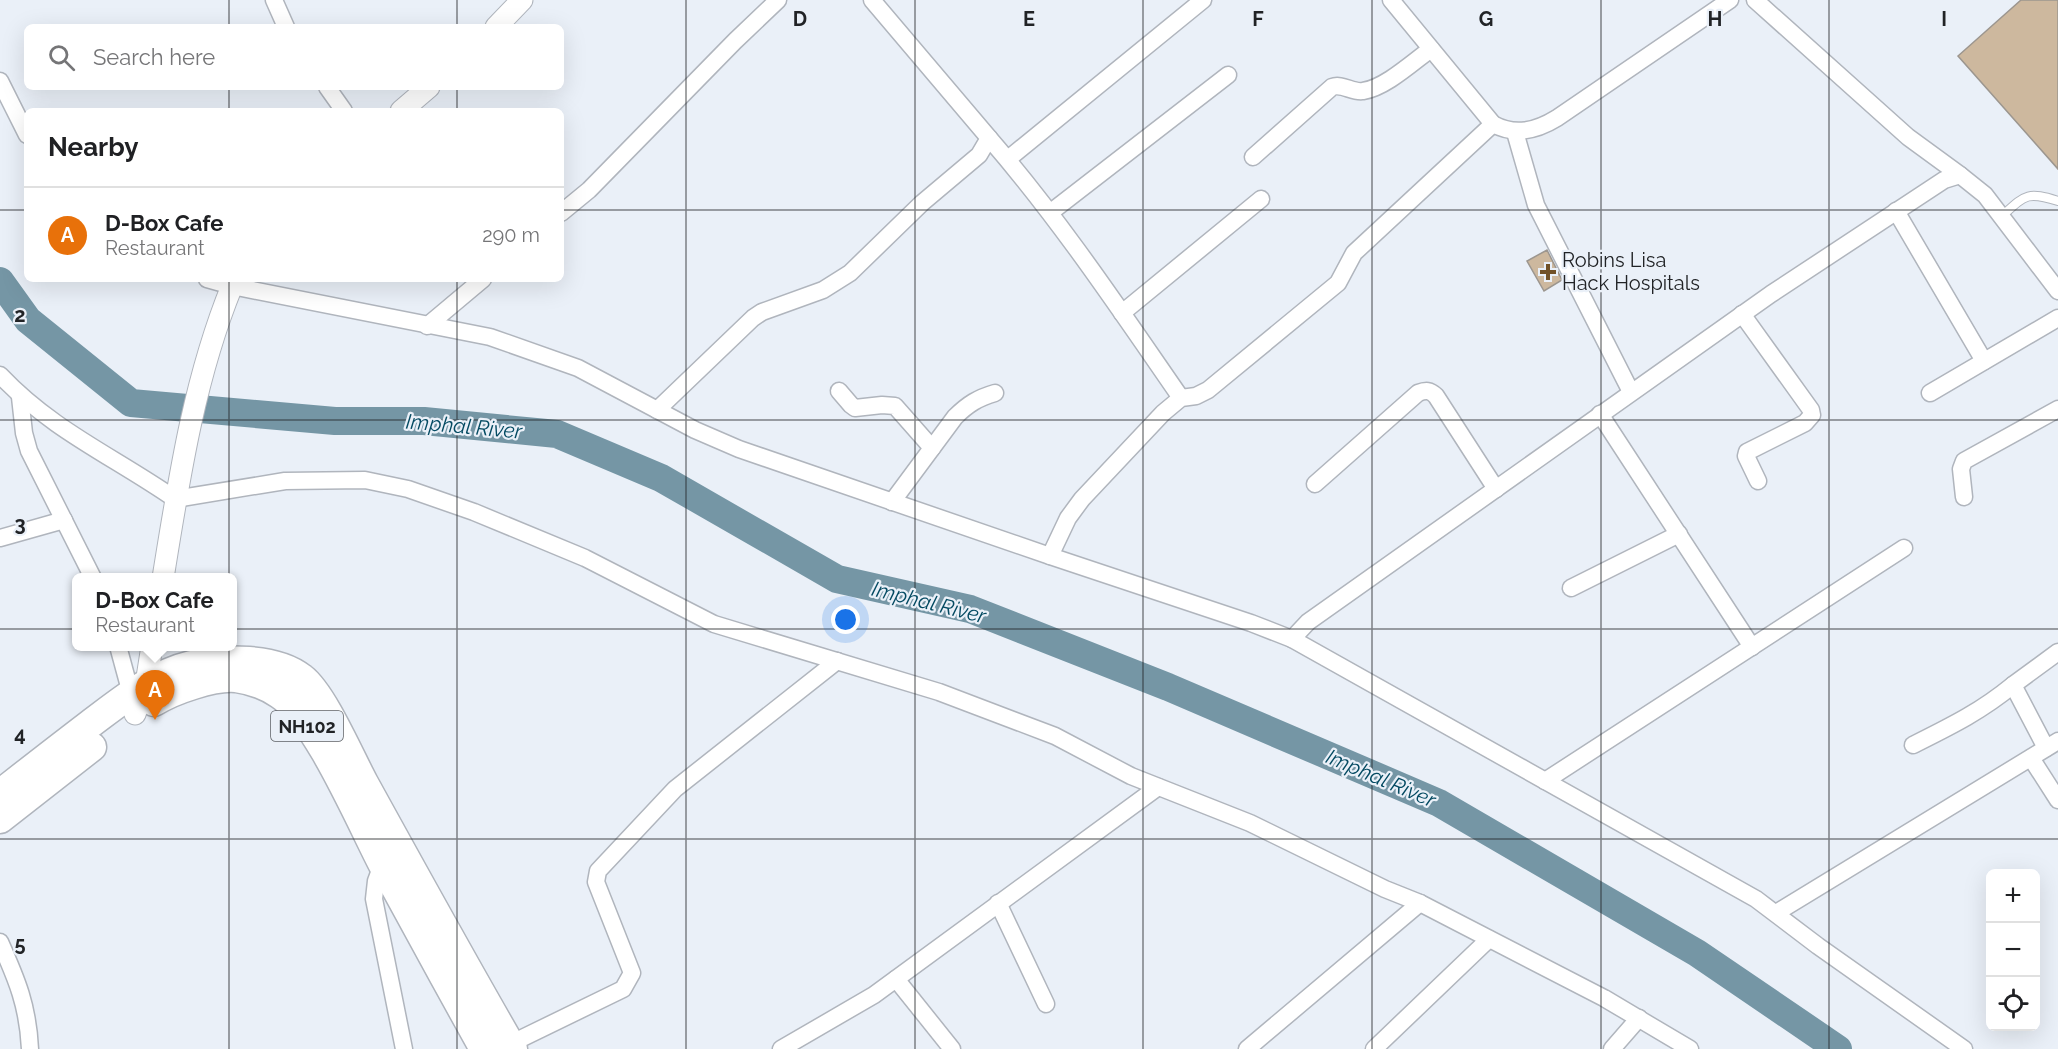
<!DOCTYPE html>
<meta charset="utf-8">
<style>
:root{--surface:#fff;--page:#f6f6f6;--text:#202124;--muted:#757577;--line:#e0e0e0;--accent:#d93025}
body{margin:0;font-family:Raleway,sans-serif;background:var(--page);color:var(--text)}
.controls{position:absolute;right:18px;bottom:18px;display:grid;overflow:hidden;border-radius:9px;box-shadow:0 6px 24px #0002}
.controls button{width:54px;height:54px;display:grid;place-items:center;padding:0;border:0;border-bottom:2px solid var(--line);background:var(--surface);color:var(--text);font:30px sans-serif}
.you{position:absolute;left:846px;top:620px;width:21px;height:21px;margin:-15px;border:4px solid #fff;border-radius:50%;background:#1a73e8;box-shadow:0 0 0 9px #1a73e833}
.badge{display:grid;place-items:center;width:39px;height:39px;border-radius:50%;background:var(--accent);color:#fff;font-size:20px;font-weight:700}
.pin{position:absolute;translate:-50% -50px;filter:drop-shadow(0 2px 3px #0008)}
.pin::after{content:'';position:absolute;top:32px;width:21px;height:18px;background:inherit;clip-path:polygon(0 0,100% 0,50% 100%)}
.popup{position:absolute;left:72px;top:573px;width:165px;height:78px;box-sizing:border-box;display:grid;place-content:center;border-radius:9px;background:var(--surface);filter:drop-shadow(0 2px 4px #0005);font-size:20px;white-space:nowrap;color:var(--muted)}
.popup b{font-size:22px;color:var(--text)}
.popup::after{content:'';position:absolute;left:50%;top:100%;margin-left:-12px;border:12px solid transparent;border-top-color:var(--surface)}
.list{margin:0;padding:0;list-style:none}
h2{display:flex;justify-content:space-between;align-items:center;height:78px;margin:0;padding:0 24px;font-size:26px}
h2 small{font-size:20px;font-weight:400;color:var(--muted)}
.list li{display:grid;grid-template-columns:39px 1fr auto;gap:18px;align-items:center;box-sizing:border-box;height:96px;padding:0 24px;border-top:2px solid var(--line)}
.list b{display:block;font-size:22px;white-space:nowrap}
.list p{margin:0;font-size:20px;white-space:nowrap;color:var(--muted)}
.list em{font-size:20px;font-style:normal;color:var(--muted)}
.icon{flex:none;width:33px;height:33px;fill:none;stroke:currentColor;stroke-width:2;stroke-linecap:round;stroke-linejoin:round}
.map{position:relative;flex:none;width:2058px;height:1049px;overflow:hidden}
.search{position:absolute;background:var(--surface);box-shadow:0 6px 24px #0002;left:24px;top:24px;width:540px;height:66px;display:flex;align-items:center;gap:15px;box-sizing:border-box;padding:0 21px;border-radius:9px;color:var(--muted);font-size:22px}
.panel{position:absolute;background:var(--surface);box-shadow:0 6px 24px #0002;left:24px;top:108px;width:540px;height:174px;border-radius:9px}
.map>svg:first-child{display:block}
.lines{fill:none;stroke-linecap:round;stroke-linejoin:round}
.river{stroke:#7596a5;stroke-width:28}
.building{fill:#cdb89e;stroke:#9c968f;stroke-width:1.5}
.service-casing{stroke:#b0b5bd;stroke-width:10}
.minor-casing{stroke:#b0b5bd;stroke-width:19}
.tertiary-casing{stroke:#b0b5bd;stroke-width:23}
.trunk-casing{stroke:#b0b5bd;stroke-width:31}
.service{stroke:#fff;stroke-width:8}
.minor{stroke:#fff;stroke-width:16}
.tertiary{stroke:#fff;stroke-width:21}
.trunk{stroke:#fff;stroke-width:28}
.grid{fill:none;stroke:#212326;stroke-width:1.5;stroke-opacity:0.55}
.poi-dot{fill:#715127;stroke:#eaf0f8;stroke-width:2}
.labels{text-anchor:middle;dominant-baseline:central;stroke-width:4.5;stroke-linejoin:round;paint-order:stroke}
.shield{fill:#eaf0f8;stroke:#5d6065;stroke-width:1.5}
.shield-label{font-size:18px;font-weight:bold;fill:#212326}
.poi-label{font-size:20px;fill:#212326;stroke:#eaf0f8;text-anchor:start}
.water-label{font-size:21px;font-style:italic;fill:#044a62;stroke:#eaf0f8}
.grid-label{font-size:20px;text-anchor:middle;font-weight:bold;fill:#212326;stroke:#eaf0f8;stroke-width:4.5;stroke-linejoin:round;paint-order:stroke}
</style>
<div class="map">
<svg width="2058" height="1049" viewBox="0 0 2058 1049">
<rect width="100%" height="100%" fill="#eaf0f8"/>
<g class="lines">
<polyline class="river" points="0,281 28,320 131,403 335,421 424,421 557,434 661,478 837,579 970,609 1168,687 1439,803 1697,953 1838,1049"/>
</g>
<g class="building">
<polygon points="2021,0 2058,0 2058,169 1958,56"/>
<polygon points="1547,250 1562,280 1544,291 1527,261"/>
</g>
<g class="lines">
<defs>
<path id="service" d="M2002,216C2025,195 2027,191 2058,201"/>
<g id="minor">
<polyline points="274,0 286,27"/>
<path d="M1391,0L1493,124C1515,136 1536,131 1557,118L1730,0"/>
<polyline points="1755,0 1908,137 1960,175"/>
<polyline points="0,81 27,135"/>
<polyline points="327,87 344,111"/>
<polyline points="1515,132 1536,205 1631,392"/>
<path d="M989,138C1060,220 1120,310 1181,398"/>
<path d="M1253,157L1332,87C1342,83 1353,93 1363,91C1385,88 1413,62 1431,49"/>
<polyline points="1008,159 1203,0"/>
<polyline points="1896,211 1984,361"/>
<polyline points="1051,212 1228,75"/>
<polyline points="561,213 589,190 735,41 778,0"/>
<polyline points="207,279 232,286 490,337 578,368 695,430 739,449 1050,556 1251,623 1292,639 1756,899 1818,946 1964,1049"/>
<polyline points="1122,313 1261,199"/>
<polyline points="1742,314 1811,410 1812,415 1805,423 1747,452 1746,456 1758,481"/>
<polyline points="427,326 483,279"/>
<path d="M0,375C53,431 113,456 175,499L285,481L365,480L408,489L474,512L585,558L714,624L939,692L1055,736L1131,776L1250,823L1385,889L1420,903L1604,998L1690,1049"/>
<polyline points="839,391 851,405 855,408 882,405 895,406 932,448"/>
<polyline points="1930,393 2058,318"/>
<polyline points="20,397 24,433 29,451 93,578"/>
<polyline points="657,410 753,318 762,312 823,290 850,273 922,203 979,155 989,138 872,0"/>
<polyline points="1600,414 1752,647"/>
<path d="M1315,484L1418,393C1426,390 1430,390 1436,396L1496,489"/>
<polyline points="1964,497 1961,469 1964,461 2058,409"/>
<path d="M892,502L955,417C968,404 978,398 995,393"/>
<polyline points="0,538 64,520"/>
<polyline points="1050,556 1068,518 1082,499 1163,413 1181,398 1196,396 1208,390 1338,283 1354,253 1493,124"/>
<polyline points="1571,588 1679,534"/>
<polyline points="1292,639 1308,622 1771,294 1944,180 1960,175 1985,195 2058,291"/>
<polyline points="118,646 131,694"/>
<path d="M1913,745C1951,726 1980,712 2013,685"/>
<polyline points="2046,748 2013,685 2058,652"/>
<polyline points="2031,758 2058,800"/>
<polyline points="1545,781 1904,548"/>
<polyline points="383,862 376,881 374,899 404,1049"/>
<polyline points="998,903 1046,1004"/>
<polyline points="1776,913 2058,741"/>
<path d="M0,942C17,980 28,1006 30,1049"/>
<polyline points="896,979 952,1049"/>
<polyline points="510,1044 623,989 632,973 596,882 598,871 675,789 837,661"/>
<polyline points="781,1049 874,995 1158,787"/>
<polyline points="1247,1049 1420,903"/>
<polyline points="1374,1049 1489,939"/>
<polyline points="1612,1049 1639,1018"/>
</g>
<g id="tertiary">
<polyline points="496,27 522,0"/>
<polyline points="401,111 429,87"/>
<path d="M163,578C179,479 194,379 232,286L237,279"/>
<polyline points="135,714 146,684 152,646"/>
</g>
<g id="trunk">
<path d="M154,702C173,690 214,676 236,678C251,680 267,686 279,694C316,717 361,823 383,865C416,926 450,988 484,1049"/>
<path d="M0,794C30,770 60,747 90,724C121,701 153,674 191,665C223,658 276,657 302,678C323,694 350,757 364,783C413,872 462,961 513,1049"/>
<polyline points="0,819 92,747"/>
</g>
</defs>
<use href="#service" class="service-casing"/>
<use href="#minor" class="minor-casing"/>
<use href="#tertiary" class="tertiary-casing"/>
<use href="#trunk" class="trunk-casing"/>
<use href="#service" class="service"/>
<use href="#minor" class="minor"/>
<use href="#tertiary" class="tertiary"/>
<use href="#trunk" class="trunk"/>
</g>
<path class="grid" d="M229,0V27M457,0V27M686,0V1049M915,0V1049M1143,0V1049M1372,0V1049M1601,0V1049M1829,0V1049M229,87V111M457,87V111M0,210H27M561,210H2058M229,279V1049M457,279V1049M0,420H2058M0,629H2058M0,839H2058"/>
<path class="poi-dot" d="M1545 263h6v6h6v6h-6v6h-6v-6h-6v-6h6z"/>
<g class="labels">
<rect class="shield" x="271" y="711" width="72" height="30" rx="4.5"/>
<g class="shield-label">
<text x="307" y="726">NH102</text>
</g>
<g class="poi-label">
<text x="1562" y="260">Robins Lisa<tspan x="1562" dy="23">Hack Hospitals</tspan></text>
</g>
<g class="water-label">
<text transform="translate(464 426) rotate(5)">Imphal River</text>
<text transform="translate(929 602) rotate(14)">Imphal River</text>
<text transform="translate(1381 778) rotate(23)">Imphal River</text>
</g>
</g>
<g class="grid-label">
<text x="800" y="26">D</text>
<text x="1029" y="26">E</text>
<text x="1258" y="26">F</text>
<text x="1486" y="26">G</text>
<text x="1715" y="26">H</text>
<text x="1944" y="26">I</text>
<text x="20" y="322">2</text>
<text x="20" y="531">3</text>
<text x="20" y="741">4</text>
<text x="20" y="951">5</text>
</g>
</svg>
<div class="controls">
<button>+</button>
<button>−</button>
<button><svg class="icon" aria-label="locate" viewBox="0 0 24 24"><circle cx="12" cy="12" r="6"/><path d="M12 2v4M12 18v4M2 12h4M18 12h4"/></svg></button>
</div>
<div class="you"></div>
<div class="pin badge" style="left:155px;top:720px;background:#e8710a">A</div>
<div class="popup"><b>D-Box Cafe</b>Restaurant</div>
<div class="search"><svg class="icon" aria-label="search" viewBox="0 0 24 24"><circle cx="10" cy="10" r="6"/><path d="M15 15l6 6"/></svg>Search here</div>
<section class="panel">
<h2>Nearby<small></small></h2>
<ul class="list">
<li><span class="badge" style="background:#e8710a">A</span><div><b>D-Box Cafe</b><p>Restaurant</p></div><em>290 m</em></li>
</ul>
</section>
</div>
